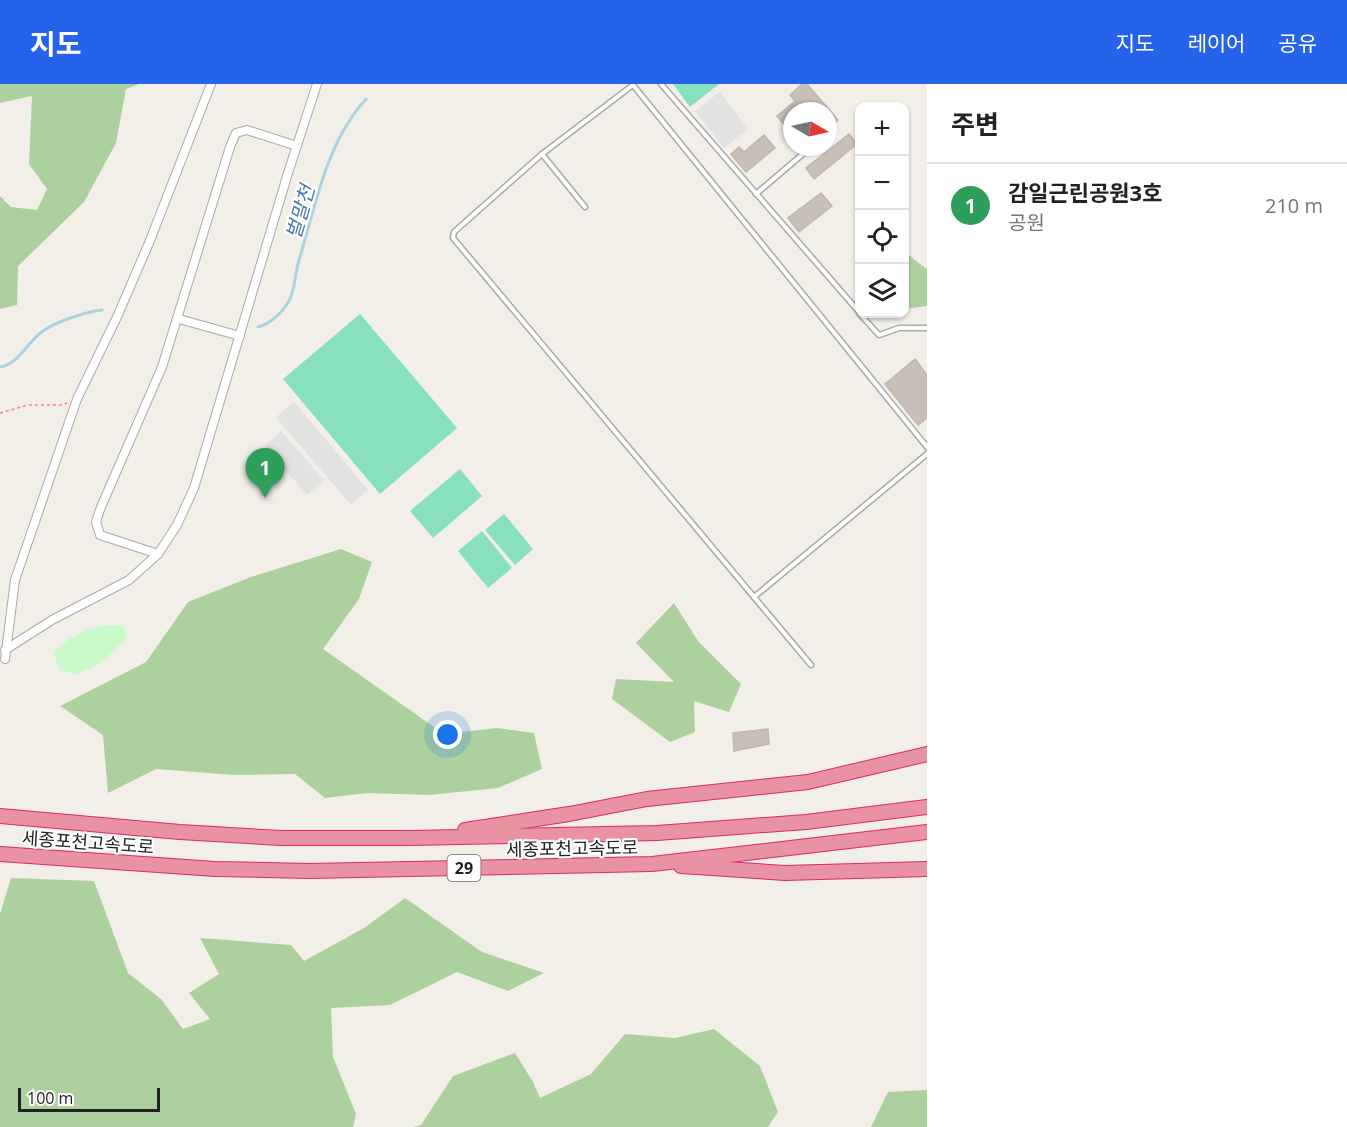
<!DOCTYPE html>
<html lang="ko">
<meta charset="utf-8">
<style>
:root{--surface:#fff;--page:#f2f2f2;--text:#222;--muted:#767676;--line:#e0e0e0;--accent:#2563eb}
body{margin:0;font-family:"Open Sans","Noto Sans KR",sans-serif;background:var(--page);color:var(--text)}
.controls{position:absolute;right:18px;top:18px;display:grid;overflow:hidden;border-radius:12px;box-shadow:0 2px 4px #0004}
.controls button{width:54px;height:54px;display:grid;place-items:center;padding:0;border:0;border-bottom:2px solid var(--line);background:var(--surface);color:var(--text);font:30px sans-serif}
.compass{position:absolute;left:783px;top:18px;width:54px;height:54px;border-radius:50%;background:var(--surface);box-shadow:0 2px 4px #0004;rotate:99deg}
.scale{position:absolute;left:18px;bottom:15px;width:142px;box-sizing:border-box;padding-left:6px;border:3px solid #222;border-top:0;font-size:16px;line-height:21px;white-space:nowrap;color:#222;-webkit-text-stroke:4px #fff;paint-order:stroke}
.you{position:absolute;left:448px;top:651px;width:21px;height:21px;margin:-15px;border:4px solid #fff;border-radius:50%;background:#1a73e8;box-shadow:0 0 0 9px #1a73e833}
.badge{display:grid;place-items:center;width:39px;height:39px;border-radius:50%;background:var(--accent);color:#fff;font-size:20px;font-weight:700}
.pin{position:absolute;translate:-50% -50px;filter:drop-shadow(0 2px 3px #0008)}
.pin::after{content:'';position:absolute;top:32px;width:21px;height:18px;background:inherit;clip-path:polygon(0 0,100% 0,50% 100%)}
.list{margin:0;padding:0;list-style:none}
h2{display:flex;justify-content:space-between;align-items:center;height:78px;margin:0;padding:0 24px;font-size:26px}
h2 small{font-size:20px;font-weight:400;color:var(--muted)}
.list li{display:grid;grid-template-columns:39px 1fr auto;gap:18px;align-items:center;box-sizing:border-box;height:84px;padding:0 24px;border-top:2px solid var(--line)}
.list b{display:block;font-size:22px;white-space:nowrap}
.list p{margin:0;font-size:20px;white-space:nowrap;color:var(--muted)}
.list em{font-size:20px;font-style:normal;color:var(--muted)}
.icon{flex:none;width:33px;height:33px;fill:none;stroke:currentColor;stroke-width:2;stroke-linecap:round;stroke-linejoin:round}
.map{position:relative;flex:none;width:927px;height:1043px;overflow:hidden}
header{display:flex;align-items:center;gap:36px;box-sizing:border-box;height:84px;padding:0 30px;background:var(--accent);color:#fff}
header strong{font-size:28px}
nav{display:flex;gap:33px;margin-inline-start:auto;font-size:21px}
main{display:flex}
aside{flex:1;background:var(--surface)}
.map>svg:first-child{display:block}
.forest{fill:#add19e}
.park{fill:#c8facc}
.pitch{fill:#88e0be}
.parking{fill:#e2e2e2}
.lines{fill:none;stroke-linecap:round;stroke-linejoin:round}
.stream{stroke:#aad3df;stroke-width:3}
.building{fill:#c7bfb8;stroke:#c4b6ab;stroke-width:1.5}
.lane-casing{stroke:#a9a9a9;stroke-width:7}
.street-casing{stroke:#a9a9a9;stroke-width:10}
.highway-casing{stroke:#dc2a67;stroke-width:16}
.path{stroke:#fa8072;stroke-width:1.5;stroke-dasharray:3 3;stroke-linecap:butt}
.lane{stroke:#fff;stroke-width:4}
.street{stroke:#fff;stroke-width:8}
.highway{stroke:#e892a2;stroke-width:14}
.labels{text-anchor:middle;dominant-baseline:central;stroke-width:4.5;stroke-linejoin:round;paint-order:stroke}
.shield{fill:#fff;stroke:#646464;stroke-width:1.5}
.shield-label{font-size:16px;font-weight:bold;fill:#222}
.street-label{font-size:18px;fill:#222;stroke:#fff}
.water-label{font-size:20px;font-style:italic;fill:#4a7aab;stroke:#fff}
</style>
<header>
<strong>지도</strong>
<nav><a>지도</a><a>레이어</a><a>공유</a></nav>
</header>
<main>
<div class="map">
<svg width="927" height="1043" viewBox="0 0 927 1043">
<rect width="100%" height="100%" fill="#f2efe9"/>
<g class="forest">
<polygon points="0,0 139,0 126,5 116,59 84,118 18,182 17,221 0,225 0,112 11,123 37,126 47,105 29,80 32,12 0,19"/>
<polygon points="904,167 925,184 927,184 927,222 905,225"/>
<polygon points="341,465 372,478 359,515 323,565 444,650 497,644 534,649 542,685 498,704 429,711 367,709 325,714 295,690 234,691 156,685 108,709 103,651 60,622 146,578 188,518 251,493"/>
<polygon points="674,519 698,557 741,600 729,628 694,617 695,648 670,658 612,615 616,595 674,598 636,559"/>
<polygon points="11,794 94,797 128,889 161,915 183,945 210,935 189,909 219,890 200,854 291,861 304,877 364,844 405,814 482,868 544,889 508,907 457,888 390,921 331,924 333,973 356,1030 353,1043 0,1043 0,830"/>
<polygon points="714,945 760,982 778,1028 768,1043 413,1043 421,1041 453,992 515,969 533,998 540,1014 591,990 625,950 675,954"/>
<polygon points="927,1006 927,1043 871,1043 888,1008"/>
</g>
<path class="park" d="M109,541L124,542L126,554L101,579L75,591L59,585L53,568C72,551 84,545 109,541Z"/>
<g class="pitch">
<polygon points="673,0 719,0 690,23"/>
<polygon points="360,230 457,344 380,410 283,295"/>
<polygon points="460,385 482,412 433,454 410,427"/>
<polygon points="504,430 533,465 515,481 485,446"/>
<polygon points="482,447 512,484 488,504 458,467"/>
</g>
<g class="parking">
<polygon points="720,8 748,45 724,64 695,27"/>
<polygon points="294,318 368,406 351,421 276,333"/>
<polygon points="281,347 324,396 307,411 264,362"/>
</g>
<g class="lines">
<g class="stream">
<path d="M258,243C270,240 282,229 289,217C295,206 295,189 299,176C316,121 326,59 366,15"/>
<path d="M0,283C19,280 28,257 43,247C57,237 86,228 102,226"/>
</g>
</g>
<g class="building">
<polygon points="802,0 807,0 838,36 828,45 828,27 792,27 792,50 777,32 795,17 790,11"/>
<polygon points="849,50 857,60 814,95 806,84"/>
<polygon points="764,51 775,64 746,88 731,70 739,63 744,68"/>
<polygon points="821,109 832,122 799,148 788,134"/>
<polygon points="915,275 927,291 927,334 918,341 885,300"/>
<polygon points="768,645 769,660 734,667 733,649"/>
</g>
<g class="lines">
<defs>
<g id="lane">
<polyline points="661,0 860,229"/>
<polyline points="542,70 585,123"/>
<polyline points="756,110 811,63"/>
<polyline points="860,230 879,251 899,244 927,244"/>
<polyline points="754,513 927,370"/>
<polyline points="811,581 453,154 454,148 542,70 633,1 927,363"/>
</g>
<g id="street">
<polyline points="179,235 240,252"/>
<polyline points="158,470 100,451 96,438 101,423 162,283 230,63 236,49 247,46 297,62"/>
<polyline points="5,566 52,536 129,496 158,470 177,441 194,404 288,89 317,0"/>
<polyline points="5,575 15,496 77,315 117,233 149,159 211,0"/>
</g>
<g id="highway">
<polyline points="0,732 180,748 281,754 410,754 657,749 806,738 927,723"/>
<polyline points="465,746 569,730 647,715 808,698 927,670"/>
<polyline points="0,770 215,785 309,787 652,780 927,748"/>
<polyline points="681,782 785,789 927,785"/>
</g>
</defs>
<use href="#lane" class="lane-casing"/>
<use href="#street" class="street-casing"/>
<use href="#highway" class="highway-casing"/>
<polyline class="path" points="0,329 28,321 61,321 67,319"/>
<use href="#lane" class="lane"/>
<use href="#street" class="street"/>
<use href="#highway" class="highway"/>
</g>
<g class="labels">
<rect class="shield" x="447.5" y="771" width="33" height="26" rx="4.5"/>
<g class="shield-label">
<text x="464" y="784">29</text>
</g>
<g class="street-label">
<text transform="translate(88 758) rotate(4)">세종포천고속도로</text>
<text transform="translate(572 764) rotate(-1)">세종포천고속도로</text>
</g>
<g class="water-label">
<text transform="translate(300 128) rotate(-74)">벌말천</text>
</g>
</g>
</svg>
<div class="controls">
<button>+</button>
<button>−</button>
<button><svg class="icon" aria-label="locate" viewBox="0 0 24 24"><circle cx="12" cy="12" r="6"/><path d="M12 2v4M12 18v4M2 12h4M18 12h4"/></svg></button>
<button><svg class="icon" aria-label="layers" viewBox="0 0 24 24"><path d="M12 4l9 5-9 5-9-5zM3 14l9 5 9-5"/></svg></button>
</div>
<svg class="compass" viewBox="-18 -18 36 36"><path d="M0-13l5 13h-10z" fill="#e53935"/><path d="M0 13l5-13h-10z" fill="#767676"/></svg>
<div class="scale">100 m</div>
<div class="you"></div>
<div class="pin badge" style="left:265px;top:414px;background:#2e9e5b">1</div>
</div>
<aside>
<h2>주변<small></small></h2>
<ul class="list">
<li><span class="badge" style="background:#2e9e5b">1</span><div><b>감일근린공원3호</b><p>공원</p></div><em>210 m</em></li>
</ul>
</aside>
</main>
